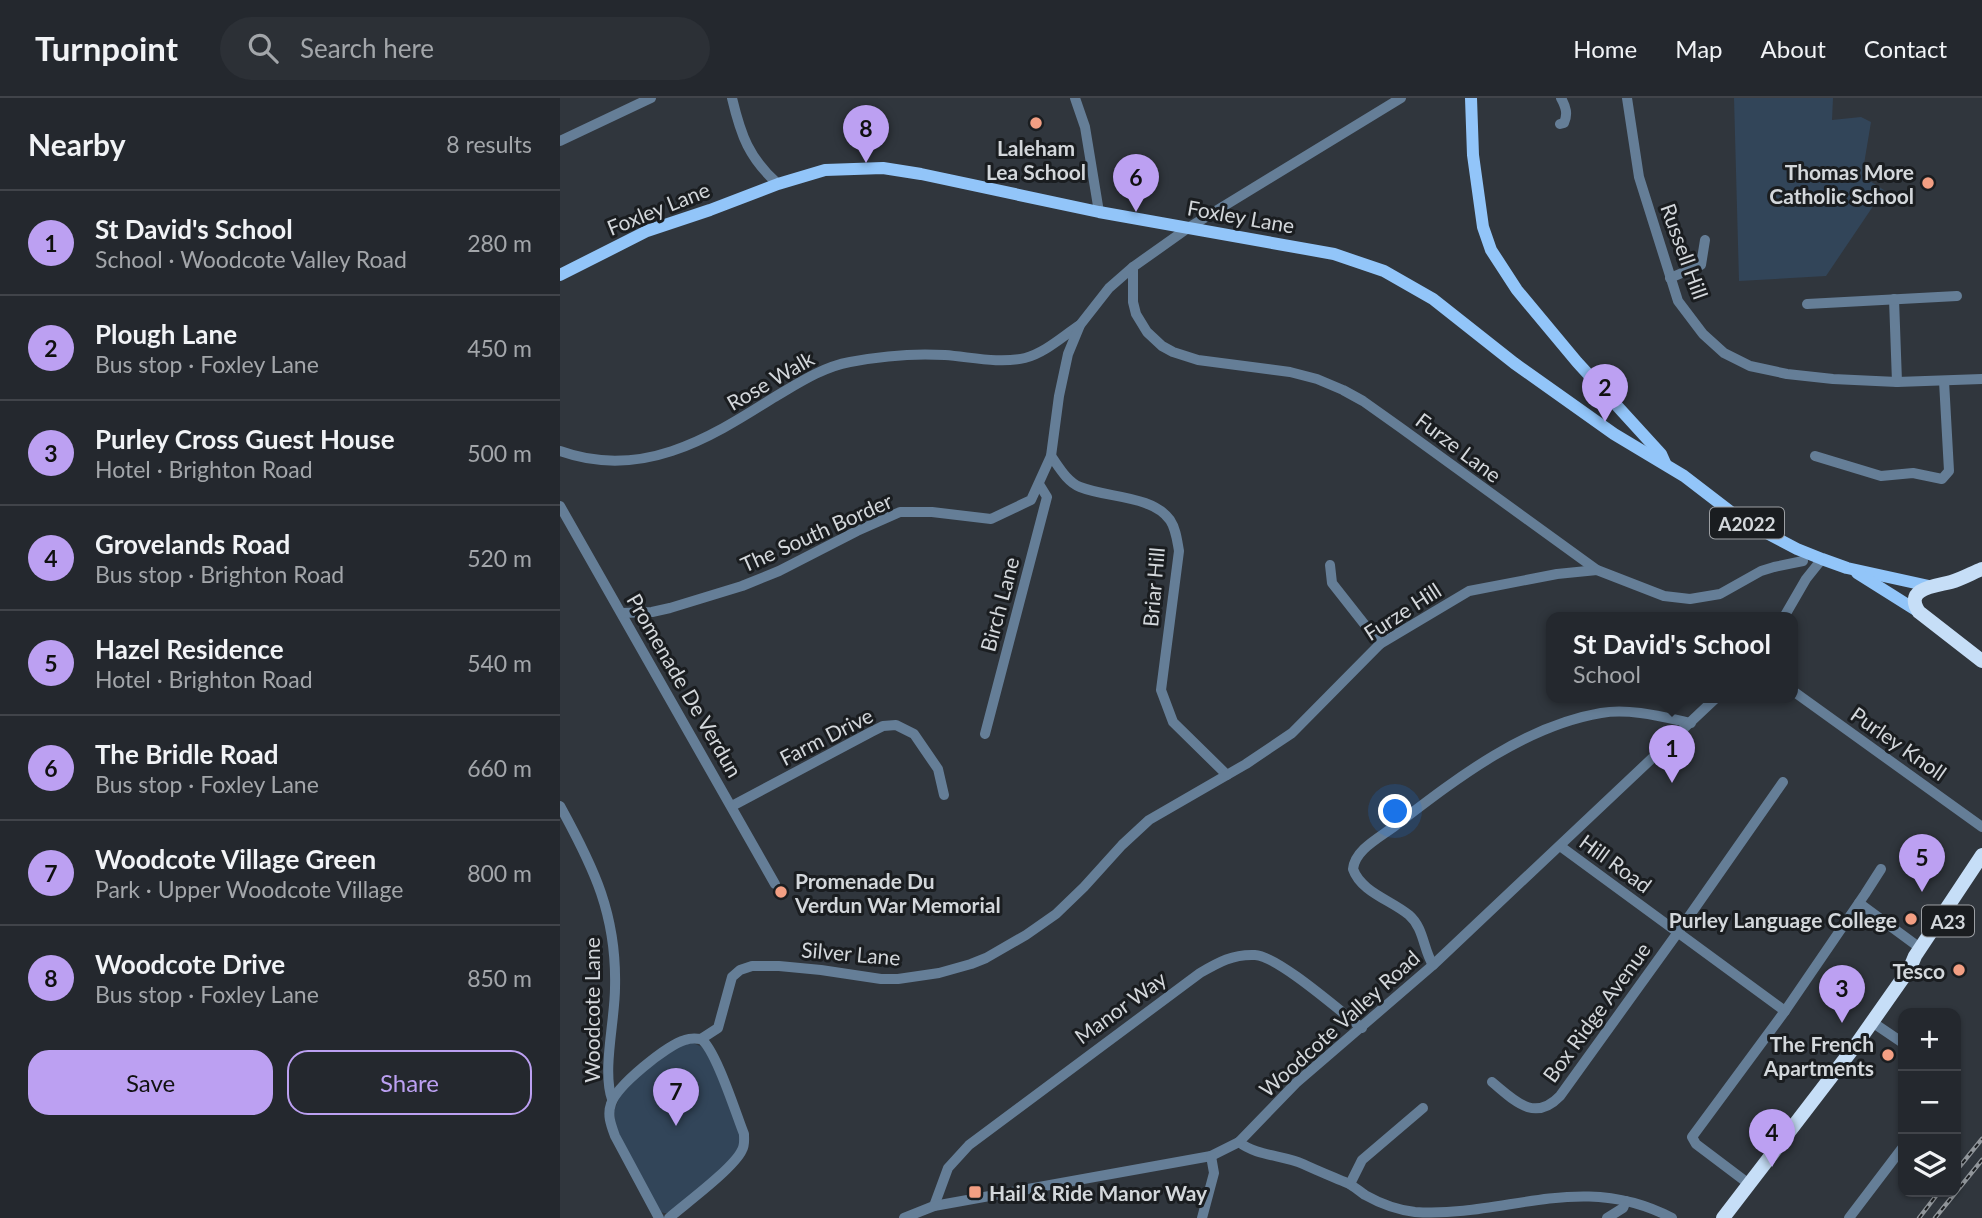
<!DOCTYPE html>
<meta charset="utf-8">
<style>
:root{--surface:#24282e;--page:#2c3036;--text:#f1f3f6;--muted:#a3a6aa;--line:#41444a;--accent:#bca0f2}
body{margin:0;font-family:Lato,sans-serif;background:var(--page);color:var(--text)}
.controls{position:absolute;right:21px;bottom:21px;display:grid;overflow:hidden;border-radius:14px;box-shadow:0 2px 5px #0004}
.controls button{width:63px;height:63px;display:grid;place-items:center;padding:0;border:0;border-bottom:2px solid var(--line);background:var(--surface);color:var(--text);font:35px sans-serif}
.you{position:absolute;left:836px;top:714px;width:24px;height:24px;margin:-18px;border:5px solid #fff;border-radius:50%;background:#1a73e8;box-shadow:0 0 0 10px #1a73e833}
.badge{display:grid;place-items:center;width:46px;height:46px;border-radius:50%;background:var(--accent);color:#111;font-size:23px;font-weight:700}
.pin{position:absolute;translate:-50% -58px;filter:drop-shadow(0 2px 4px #0008)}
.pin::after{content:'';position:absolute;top:37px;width:24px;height:21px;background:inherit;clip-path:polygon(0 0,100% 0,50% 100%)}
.popup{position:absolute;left:986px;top:514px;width:252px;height:91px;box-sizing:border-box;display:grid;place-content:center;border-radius:14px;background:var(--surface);filter:drop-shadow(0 2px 5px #0005);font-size:23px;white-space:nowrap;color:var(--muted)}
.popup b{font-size:26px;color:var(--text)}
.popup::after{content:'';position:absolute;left:50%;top:100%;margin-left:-14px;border:14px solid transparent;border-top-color:var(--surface)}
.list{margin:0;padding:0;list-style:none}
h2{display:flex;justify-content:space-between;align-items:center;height:91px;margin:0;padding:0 28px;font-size:30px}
h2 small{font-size:23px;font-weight:400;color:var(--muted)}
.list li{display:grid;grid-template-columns:46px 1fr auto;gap:21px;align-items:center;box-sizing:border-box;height:105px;padding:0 28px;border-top:2px solid var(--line)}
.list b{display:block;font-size:26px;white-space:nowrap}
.list p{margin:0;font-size:23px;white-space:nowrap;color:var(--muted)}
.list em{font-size:23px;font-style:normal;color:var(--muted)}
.actions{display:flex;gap:14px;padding:21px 28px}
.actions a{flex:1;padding:16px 0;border:2px solid var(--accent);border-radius:21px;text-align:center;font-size:24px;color:var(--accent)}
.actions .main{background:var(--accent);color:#111}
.icon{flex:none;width:38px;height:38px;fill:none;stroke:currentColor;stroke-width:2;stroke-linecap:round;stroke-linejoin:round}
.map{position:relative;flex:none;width:1422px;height:1120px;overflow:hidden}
header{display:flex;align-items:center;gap:42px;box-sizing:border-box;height:98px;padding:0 35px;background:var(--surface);border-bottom:2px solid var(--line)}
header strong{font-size:33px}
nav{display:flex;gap:38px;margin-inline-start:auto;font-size:24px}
.search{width:490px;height:63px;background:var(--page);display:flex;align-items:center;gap:18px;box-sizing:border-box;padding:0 24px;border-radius:38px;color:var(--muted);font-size:26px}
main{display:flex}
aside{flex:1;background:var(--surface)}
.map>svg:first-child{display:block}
.green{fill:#324559}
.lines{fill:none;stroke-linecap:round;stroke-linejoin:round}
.minor{stroke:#657e97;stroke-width:10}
.major{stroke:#92c5f9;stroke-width:12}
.highway{stroke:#c6def7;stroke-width:14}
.rail-casing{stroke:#90959a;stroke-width:4.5}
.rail{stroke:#1a1d20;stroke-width:2;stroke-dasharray:5;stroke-linecap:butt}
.poi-dot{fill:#f39f83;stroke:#1a1d20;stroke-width:2.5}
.labels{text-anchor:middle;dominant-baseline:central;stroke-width:6;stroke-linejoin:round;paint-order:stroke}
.shield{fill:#1a1d20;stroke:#9c9fa3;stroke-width:2}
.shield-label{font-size:19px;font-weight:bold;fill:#d3d7db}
.poi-label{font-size:21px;font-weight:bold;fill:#d3d7db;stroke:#1a1d20;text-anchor:end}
.street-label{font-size:21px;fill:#d3d7db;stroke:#1a1d20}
</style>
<header>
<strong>Turnpoint</strong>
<div class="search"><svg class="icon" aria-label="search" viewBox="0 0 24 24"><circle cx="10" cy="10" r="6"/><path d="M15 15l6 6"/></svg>Search here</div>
<nav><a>Home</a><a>Map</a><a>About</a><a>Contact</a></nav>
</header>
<main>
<aside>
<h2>Nearby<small>8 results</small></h2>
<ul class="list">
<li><span class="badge">1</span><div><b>St David's School</b><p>School · Woodcote Valley Road</p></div><em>280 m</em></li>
<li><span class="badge">2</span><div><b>Plough Lane</b><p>Bus stop · Foxley Lane</p></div><em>450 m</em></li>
<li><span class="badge">3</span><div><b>Purley Cross Guest House</b><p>Hotel · Brighton Road</p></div><em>500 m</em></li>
<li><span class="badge">4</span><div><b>Grovelands Road</b><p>Bus stop · Brighton Road</p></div><em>520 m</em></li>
<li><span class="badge">5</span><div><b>Hazel Residence</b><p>Hotel · Brighton Road</p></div><em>540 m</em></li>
<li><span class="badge">6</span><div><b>The Bridle Road</b><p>Bus stop · Foxley Lane</p></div><em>660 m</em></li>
<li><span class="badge">7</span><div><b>Woodcote Village Green</b><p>Park · Upper Woodcote Village</p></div><em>800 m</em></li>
<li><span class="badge">8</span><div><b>Woodcote Drive</b><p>Bus stop · Foxley Lane</p></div><em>850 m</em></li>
</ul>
<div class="actions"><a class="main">Save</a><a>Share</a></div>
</aside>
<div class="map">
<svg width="1422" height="1120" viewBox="0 0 1422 1120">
<rect width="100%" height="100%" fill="#30363d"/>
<g class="green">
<polygon points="1174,0 1273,0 1272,22 1301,19 1311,24 1302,78 1324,92 1266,178 1179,183"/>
<path d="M133,945L142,949L151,962L181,1038C180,1041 181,1045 180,1049C176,1059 121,1109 110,1114C105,1116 104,1115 99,1113L56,1031L54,1013L60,998L83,974L121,947Z"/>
</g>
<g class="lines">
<g class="minor">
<path d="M172,0C181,38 189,60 218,86"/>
<polyline points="515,0 525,29 539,114"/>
<polyline points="1067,0 1079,79 1118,203 1143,236 1164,255 1190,268 1227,276 1273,281 1337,284 1422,281"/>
<path d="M1000,26L1004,25C1008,16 1006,9 1001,0"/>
<polyline points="0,43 91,0"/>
<polyline points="573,169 573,204 576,216 587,234 602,248 613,254 638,262 730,274 757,281 783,292 803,303 841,330 1037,472 1104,498 1130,501 1160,496 1201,473 1214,469 1243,463"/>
<polyline points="1110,180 1141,167 1145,142"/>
<polyline points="1334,201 1337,284"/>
<polyline points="1247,206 1397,198"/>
<path d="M0,353C80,382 147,342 213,300C237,286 262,269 290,264C321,258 353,255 385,257C411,259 439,266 465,260C485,255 503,238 520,227"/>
<path d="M491,358C499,369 507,384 520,389C547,400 592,397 610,422C616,431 617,442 619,453L601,592L613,624L667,677"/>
<polyline points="1255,358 1321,378 1353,375 1382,381 1389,373 1384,283"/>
<polyline points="0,408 215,786"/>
<polyline points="770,467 772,485 820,546"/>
<polyline points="62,515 92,514 110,510 182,488 219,473 297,433 340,414 372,414 431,421 471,402 491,358 499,298 508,256 520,227 549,190 573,169 628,130 841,0"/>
<polyline points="1224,519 1246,481 1262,461"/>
<polyline points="1233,593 1422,729"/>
<polyline points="425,636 487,399 479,386"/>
<path d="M0,708C34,770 57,817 55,890C55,922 42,973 52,1001"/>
<polyline points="172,708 311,634 323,628 336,627 354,636 378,671 384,697"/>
<polyline points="1000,748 1225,913"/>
<polyline points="1299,805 1360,850"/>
<path d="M873,867C863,851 864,830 849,817C831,802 801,794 793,771C795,751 821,739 836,727C896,681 964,628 1041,615C1070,610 1103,619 1131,625"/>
<polyline points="1312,924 1343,945"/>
<polyline points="141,941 158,930 172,879 180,872 192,868 219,868 261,872 321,881 338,881 379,875 411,866 426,860 466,837 496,816 524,789 562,747 589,722 686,666 732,635 820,546 909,493 997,476 1037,472"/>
<path d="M932,984C954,1002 974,1025 1000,998L1116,837L1223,684"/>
<path d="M679,1044C696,1058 723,1057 743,1066C758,1073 773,1079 787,1085C794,1088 799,1093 805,1097C821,1106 838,1112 855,1114C946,1120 1021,1072 1112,1120"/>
<polyline points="790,1086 802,1062 863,1010"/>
<polyline points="1189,1086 1136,1046 1132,1039 1225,913 1305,796 1321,771"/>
<path d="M374,1108L388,1070L409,1047L640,875C659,864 673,856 695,857C718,858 781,914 802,930"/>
<path d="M99,1120L55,1038C51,1027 47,1017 51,1006C56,988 107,947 125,942C130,940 135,940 141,941C156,952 176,1016 184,1036C184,1042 185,1047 182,1052C174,1070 125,1106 109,1120"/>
<polyline points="344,1120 374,1108 651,1058 679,1044 736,985 873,867 1157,599"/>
<polyline points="642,1120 654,1075 651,1058"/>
<polyline points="1047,1120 1063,1110 1066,1103"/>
<polyline points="1289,1120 1343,1049"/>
</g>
<g class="major">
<polyline points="911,0 913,57 923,129 931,152 957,192 1017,264 1101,356 1105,365"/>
<polyline points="0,177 87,133 150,112 218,86 265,72 323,70 361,76 539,114 774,156 824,173 873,201 954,265 1054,336 1124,378 1180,421 1237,451 1262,461 1287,470 1369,488"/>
<polyline points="1297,475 1359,514"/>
</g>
<g class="highway">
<path d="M1422,471C1412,475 1402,481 1391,484C1376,488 1343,490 1359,514L1422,563"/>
<polyline points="1163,1120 1298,944 1350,870 1355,858 1422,757"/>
</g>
<defs>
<g id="rail">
<polyline points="1396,1073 1422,1041"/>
<polyline points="1359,1120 1379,1094"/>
<polyline points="1375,1120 1422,1062"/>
</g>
</defs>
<use href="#rail" class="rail-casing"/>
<use href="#rail" class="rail"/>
</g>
<g class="poi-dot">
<circle cx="476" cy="25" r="7"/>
<circle cx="1368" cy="85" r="7"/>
<circle cx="221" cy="794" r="7"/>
<circle cx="1351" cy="821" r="7"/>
<circle cx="1399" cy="872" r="7"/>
<circle cx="1328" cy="957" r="7"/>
<rect x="408" y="1087" width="14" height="14" rx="3.5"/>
</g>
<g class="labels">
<g class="shield">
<rect x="1150" y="409.5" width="74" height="31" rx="5"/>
<rect x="1362" y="807.5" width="52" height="31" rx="5"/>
</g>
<g class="shield-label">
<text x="1187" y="425">A2022</text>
<text x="1388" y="823">A23</text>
</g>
<g class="poi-label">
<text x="476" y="49" text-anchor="middle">Laleham<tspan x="476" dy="24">Lea School</tspan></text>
<text x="1354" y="73">Thomas More<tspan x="1354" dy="24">Catholic School</tspan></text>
<text x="235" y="782" text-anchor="start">Promenade Du<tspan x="235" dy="24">Verdun War Memorial</tspan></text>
<text x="1337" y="821">Purley Language College</text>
<text x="1385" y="872">Tesco</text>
<text x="1314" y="945">The French<tspan x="1314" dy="24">Apartments</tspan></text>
<text x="429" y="1094" text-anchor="start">Hail &amp; Ride Manor Way</text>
</g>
<g class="street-label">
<text transform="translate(98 110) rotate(-22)">Foxley Lane</text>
<text transform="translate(681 118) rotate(10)">Foxley Lane</text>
<text transform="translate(1125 153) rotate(70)">Russell Hill</text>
<text transform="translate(210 282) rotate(-30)">Rose Walk</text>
<text transform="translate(899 349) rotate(37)">Furze Lane</text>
<text transform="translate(256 434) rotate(-24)">The South Border</text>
<text transform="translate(593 489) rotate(-85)">Briar Hill</text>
<text transform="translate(439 506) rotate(-75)">Birch Lane</text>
<text transform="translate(842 513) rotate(-33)">Furze Hill</text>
<text transform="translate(125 587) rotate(60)">Promenade De Verdun</text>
<text transform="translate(266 638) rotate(-27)">Farm Drive</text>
<text transform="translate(1339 645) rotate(35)">Purley Knoll</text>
<text transform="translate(1056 765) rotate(36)">Hill Road</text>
<text transform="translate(291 855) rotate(5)">Silver Lane</text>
<text transform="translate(560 909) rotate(-36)">Manor Way</text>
<text transform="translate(31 912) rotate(-90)">Woodcote Lane</text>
<text transform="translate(1036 914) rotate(-54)">Box Ridge Avenue</text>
<text transform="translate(779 925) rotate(-42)">Woodcote Valley Road</text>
</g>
</g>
</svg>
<div class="controls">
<button>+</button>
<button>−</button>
<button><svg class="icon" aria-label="layers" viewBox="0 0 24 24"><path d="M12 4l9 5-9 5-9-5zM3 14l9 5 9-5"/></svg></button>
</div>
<div class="you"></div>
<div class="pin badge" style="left:1112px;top:685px">1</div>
<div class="popup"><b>St David's School</b>School</div>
<div class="pin badge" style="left:1045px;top:324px">2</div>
<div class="pin badge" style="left:1282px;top:925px">3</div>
<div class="pin badge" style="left:1212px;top:1069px">4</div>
<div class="pin badge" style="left:1362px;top:794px">5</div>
<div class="pin badge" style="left:576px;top:114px">6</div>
<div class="pin badge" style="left:116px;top:1028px">7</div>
<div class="pin badge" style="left:306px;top:65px">8</div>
</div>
</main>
